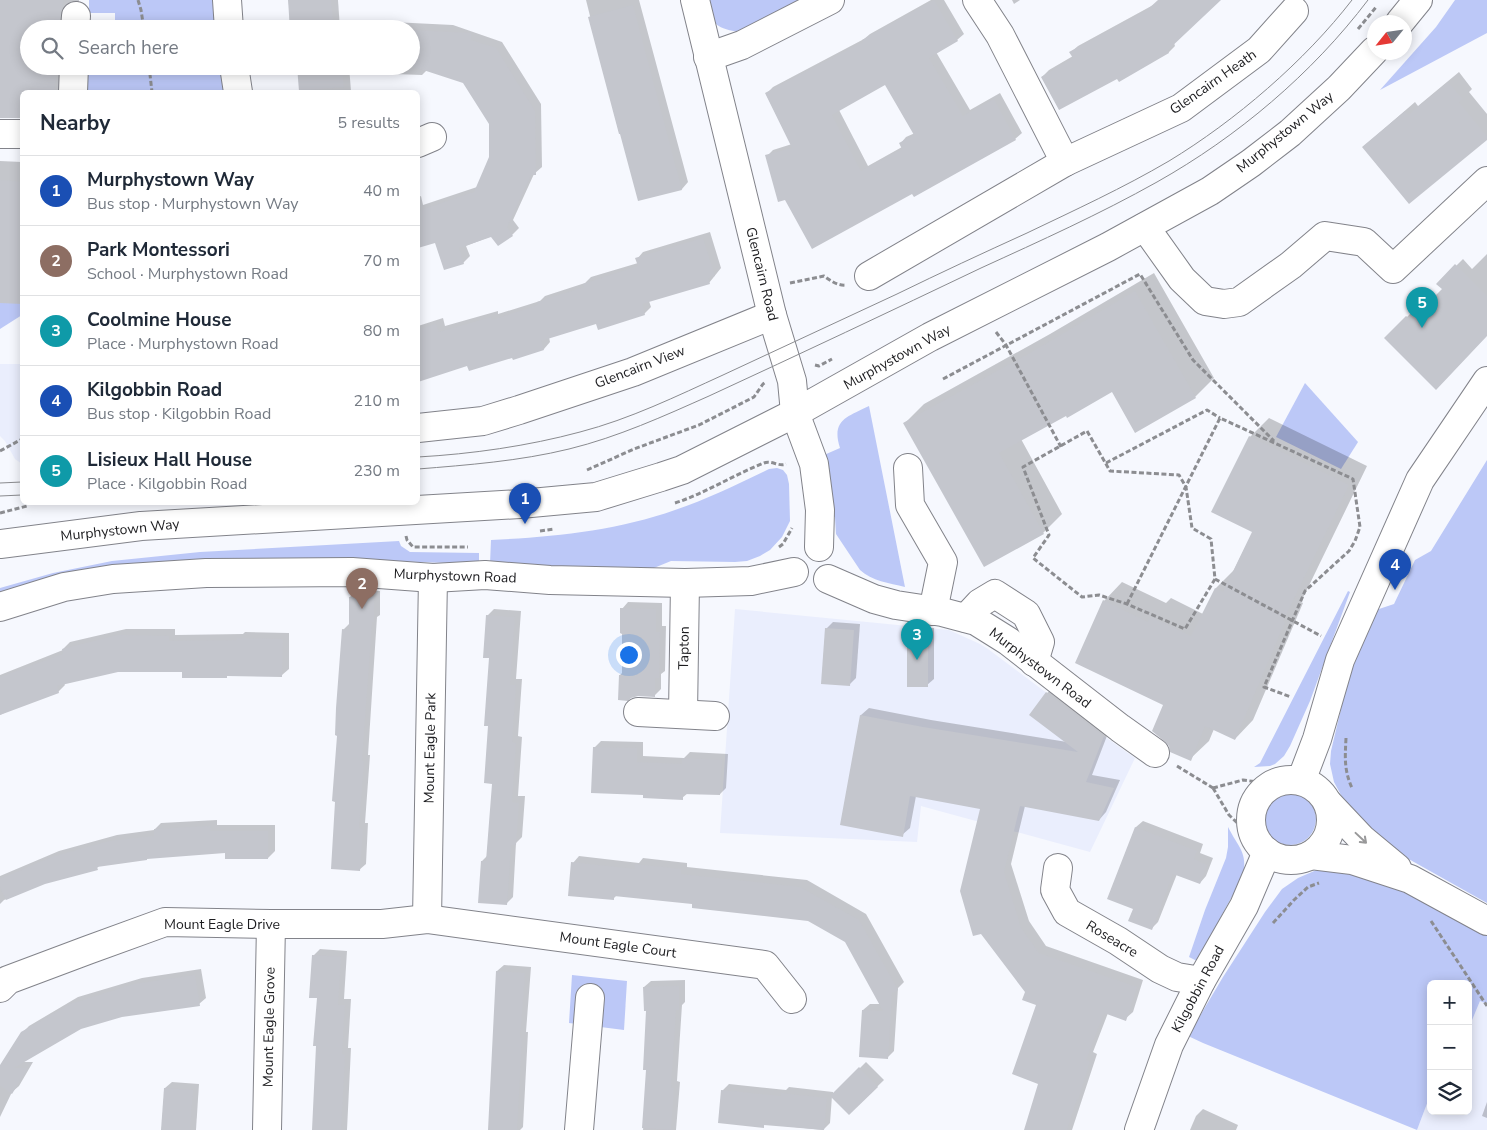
<!DOCTYPE html>
<meta charset="utf-8">
<style>
:root{--surface:#fff;--page:#f2f2f3;--text:#1f2937;--muted:#747a83;--line:#e0e1e3;--accent:#0f766e}
body{margin:0;font-family:"Nunito Sans",sans-serif;background:var(--page);color:var(--text)}
.controls{position:absolute;right:15px;bottom:15px;display:grid;overflow:hidden;border-radius:8px;box-shadow:0 2px 12px #0003}
.controls button{width:45px;height:45px;display:grid;place-items:center;padding:0;border:0;border-bottom:1px solid var(--line);background:var(--surface);color:var(--text);font:25px sans-serif}
.compass{position:absolute;left:1367px;top:15px;width:45px;height:45px;border-radius:50%;background:var(--surface);box-shadow:0 2px 12px #0003;rotate:240deg}
.you{position:absolute;left:628px;top:654px;width:18px;height:18px;margin:-12px;border:4px solid #fff;border-radius:50%;background:#1a73e8;box-shadow:0 0 0 8px #1a73e833}
.badge{display:grid;place-items:center;width:32px;height:32px;border-radius:50%;background:var(--accent);color:#fff;font-size:16px;font-weight:700}
.pin{position:absolute;translate:-50% -41px;filter:drop-shadow(0 1px 2px #0008)}
.pin::after{content:'';position:absolute;top:26px;width:18px;height:15px;background:inherit;clip-path:polygon(0 0,100% 0,50% 100%)}
.list{margin:0;padding:0;list-style:none}
h2{display:flex;justify-content:space-between;align-items:center;height:65px;margin:0;padding:0 20px;font-size:21px}
h2 small{font-size:16px;font-weight:400;color:var(--muted)}
.list li{display:grid;grid-template-columns:32px 1fr auto;gap:15px;align-items:center;box-sizing:border-box;height:70px;padding:0 20px;border-top:1px solid var(--line)}
.list b{display:block;font-size:19px;white-space:nowrap}
.list p{margin:0;font-size:16px;white-space:nowrap;color:var(--muted)}
.list em{font-size:16px;font-style:normal;color:var(--muted)}
.icon{flex:none;width:28px;height:28px;fill:none;stroke:currentColor;stroke-width:2;stroke-linecap:round;stroke-linejoin:round}
.map{position:relative;flex:none;width:1487px;height:1130px;overflow:hidden}
.search{position:absolute;background:var(--surface);box-shadow:0 2px 12px #0003;left:20px;top:20px;width:400px;height:55px;display:flex;align-items:center;gap:12px;box-sizing:border-box;padding:0 18px;border-radius:28px;color:var(--muted);font-size:19px}
.panel{position:absolute;background:var(--surface);box-shadow:0 2px 12px #0003;left:20px;top:90px;width:400px;height:415px;border-radius:8px}
.map>svg:first-child{display:block}
.built{fill:#eaeefd}
.green{fill:#bcc8f7}
.shadow{fill:#0003;fill-rule:evenodd}
.building{fill:#c4c6cd;fill-rule:evenodd}
.lines{fill:none;stroke-linecap:round;stroke-linejoin:round}
.minor-casing{stroke:#82838a;stroke-width:30}
.path{stroke:#8c8d91;stroke-width:3;stroke-dasharray:5 2.5;stroke-linecap:butt}
.minor{stroke:#fff;stroke-width:28}
.tram{stroke:#8a8b8f;stroke-width:1}
.oneway{stroke:#99999a}
.labels{text-anchor:middle;dominant-baseline:central;stroke-width:4;stroke-linejoin:round;paint-order:stroke}
.street-label{font-size:14px;fill:#1c1c1f;stroke:#fff}
</style>
<div class="map">
<svg width="1487" height="1130" viewBox="0 0 1487 1130">
<rect width="100%" height="100%" fill="#f6f8fe"/>
<g class="built">
<polygon points="0,364 22,364 22,464 15,459 5,441 0,436"/>
<polygon points="735,609 949,630 980,644 988,649 1104,736 1135,758 1090,852 921,806 917,842 720,833"/>
<polygon points="1480,1001 1487,1004 1487,1130 1417,1130 1431,1093 1431,1111 1468,1111 1468,1030"/>
</g>
<g class="green">
<polygon points="89,0 215,0 215,29 115,29 115,13 89,13"/>
<path d="M708,0H802L738,32C713,27 713,24 708,0Z"/>
<polygon points="1455,0 1487,0 1487,33 1380,90 1436,27"/>
<polygon points="87,66 221,66 225,92 87,92"/>
<polygon points="0,293 22,294 22,315 0,329"/>
<polygon points="1305,383 1358,442 1341,469 1276,437"/>
<path d="M869,406L905,587C889,583 872,581 860,570L836,534L835,517H829L824,455L840,448C831,420 847,417 869,406Z"/>
<polygon points="1487,460 1487,903 1373,839 1347,812 1342,797 1334,782 1330,764 1331,751 1352,663 1376,610 1394,604 1415,560 1431,551"/>
<path d="M777,468L783,470L787,475L789,484L790,521L782,537L770,550L760,556L747,561L735,562L671,561L649,570L620,571L490,564L491,540C552,537 616,531 675,510C707,499 738,484 769,469Z"/>
<polygon points="399,541 401,546 410,552 479,553 479,564 389,561 0,593 0,588 53,573 112,561 200,552"/>
<polygon points="1348,591 1350,592 1310,701 1290,746 1284,756 1275,764 1270,766 1254,767 1260,763"/>
<circle cx="1290" cy="819" r="26"/>
<path d="M1228,827C1238,847 1248,852 1243,876L1197,961L1189,957L1205,910L1226,858L1228,847Z"/>
<polygon points="1328,865 1400,887 1487,936 1487,1004 1480,1001 1468,1030 1468,984 1431,984 1431,1093 1417,1130 1203,1043 1188,1036 1223,977 1265,912 1282,889 1298,878"/>
<polygon points="572,975 627,981 624,1030 569,1023"/>
</g>
<g class="shadow">
<polygon points="0,0 79,0 77,29 29,29 29,66 73,66 70,92 22,92 22,117 0,117"/>
<polygon points="289,0 338,0 340,29 290,29"/>
<polygon points="586,0 639,0 688,182 682,189 639,200 621,132 619,132"/>
<path d="M931,0H944L964,34L957,40L936,52L970,110L1000,93L1022,133L1015,139L912,192L767,156L773,150L792,144L766,94L773,87L864,39L870,34ZM886,83L915,133L906,137L900,144L902,147L868,166L839,110Z"/>
<polygon points="1012,0 1020,0 1014,4"/>
<polygon points="1159,0 1219,0 1174,43 1175,46 1169,52 1118,77 1042,77 1049,70 1073,56 1071,52 1078,46 1155,4"/>
<polygon points="392,22 453,25 502,42 541,104 542,167 534,174 513,220 519,228 512,235 498,245 492,236 466,246 470,256 463,263 436,241 418,247 418,197 421,196 423,205 477,187 490,157 490,124 464,82 427,70 422,75 393,74 393,67 383,66 411,66 411,29 385,29"/>
<polygon points="298,66 349,66 351,91 353,91 353,92 303,92"/>
<polygon points="1459,72 1472,89 1469,92 1487,114 1487,138 1363,147 1415,102 1418,106"/>
<polygon points="0,161 22,162 22,303 0,302"/>
<polygon points="710,232 721,268 709,283 649,301 651,307 644,314 597,322 549,337 550,342 544,349 513,358 513,357 468,364 418,381 418,326 443,318 445,326 498,311 498,314 540,301 545,296 585,283 591,277 638,263 637,259 643,252"/>
<polygon points="1487,254 1487,334 1386,338 1414,310 1418,315 1443,289 1438,284 1463,259 1472,269"/>
<polygon points="1154,273 1214,378 1195,397 1136,431 1112,391 1066,414 1021,439 1062,514 1043,533 905,423 924,404 1050,334"/>
<polygon points="1269,418 1367,466 1301,602 1303,603 1253,720 1235,739 1214,729 1209,741 1190,759 1164,705 1104,601 1122,582 1166,603 1171,598 1203,614 1216,588 1234,570 1253,532 1250,437"/>
<polygon points="356,591 380,591 380,615 377,617 368,755 370,755 365,823 368,823 366,864 359,870 343,630 349,624 350,597"/>
<polygon points="628,602 662,603 662,626 666,626 665,671 661,674 661,689 654,696 620,675 623,672 622,609"/>
<polygon points="494,609 521,611 516,679 522,679 518,736 522,737 518,796 525,796 522,837 516,843 513,897 506,904 482,861 487,856 493,783 490,725 490,657 487,616"/>
<polygon points="833,622 860,624 856,678 849,685 826,629"/>
<polygon points="915,628 934,628 934,679 927,685 908,634"/>
<polygon points="126,629 175,629 175,635 243,634 245,632 289,633 289,669 282,675 183,671 118,671 64,683 65,685 58,692 12,709 0,715 0,675 63,650 63,649 70,642"/>
<polygon points="1055,686 1110,728 1092,775 1120,780 1106,812 1099,820 1025,806 1011,864 1029,921 1046,946 1143,980 1133,1012 1125,1019 1108,1013 1093,1052 1097,1054 1072,1130 1026,1130 1040,1084 1038,1004 1027,992 982,808 916,796 910,828 902,835 842,824 861,715 869,708 931,720 1067,742 1047,693"/>
<polygon points="601,741 643,742 643,756 684,758 690,752 728,754 726,788 720,794 688,793 682,798 644,794 594,748"/>
<polygon points="217,820 217,825 275,825 275,851 268,858 226,852 148,857 100,865 97,868 45,883 4,900 0,904 0,876 59,851 117,835 154,830 161,823"/>
<polygon points="1143,821 1203,844 1200,853 1213,858 1206,876 1200,883 1177,874 1158,922 1152,928 1135,908 1109,898 1136,827"/>
<polygon points="579,856 639,863 643,858 687,863 687,867 807,880 866,914 904,982 898,988 894,1051 887,1058 863,1010 870,1004 881,1004 846,941 808,920 693,903 617,895 613,899 573,863"/>
<polygon points="320,949 347,951 344,999 351,999 348,1048 351,1048 347,1130 313,1130 318,1045 318,997 313,956"/>
<polygon points="504,965 531,967 526,1032 528,1032 523,1127 520,1130 489,1130 497,971"/>
<polygon points="201,969 206,998 199,1004 122,1016 81,1028 22,1062 33,1062 19,1086 12,1092 0,1117 0,1067 22,1033 29,1026 78,997 142,978"/>
<polygon points="685,980 685,1002 682,1005 677,1081 680,1082 676,1130 643,1130 648,1069 648,1009 644,987 651,981"/>
<polygon points="866,1062 884,1080 849,1114 832,1096 830,1123 823,1130 765,1124 763,1127 722,1091 729,1084 786,1090 789,1087 833,1092 833,1095"/>
<polygon points="172,1082 199,1084 196,1130 166,1130 165,1088"/>
<polygon points="1487,1102 1487,1118 1482,1116"/>
<polygon points="1203,1109 1238,1125 1236,1130 1190,1130 1196,1116"/>
</g>
<g class="building">
<polygon points="0,0 64,0 60,15 60,29 29,29 29,66 57,66 54,92 22,92 22,118 0,118"/>
<polygon points="288,0 331,0 334,29 290,29"/>
<path d="M934,0L958,41L929,58L955,102L963,116L994,99L1016,140L914,197L912,194L812,249L785,200L778,202L765,155L792,148L765,93L863,42L862,40ZM885,85L914,135L899,143L902,149L861,171L832,115Z"/>
<polygon points="1158,0 1221,0 1168,50 1169,53 1119,82 1117,79 1059,110 1041,77 1073,58 1069,52 1147,10"/>
<polygon points="633,5 682,190 638,201 620,134 619,134 588,17"/>
<polygon points="411,30 471,33 471,40 496,48 535,111 536,175 531,175 507,227 513,236 498,246 491,237 459,248 464,264 444,270 435,243 418,248 418,211 474,192 489,157 489,124 463,83 411,66"/>
<polygon points="297,66 342,66 344,87 299,91"/>
<polygon points="1448,82 1463,99 1459,102 1487,136 1487,140 1409,204 1362,147 1405,111 1408,115"/>
<polygon points="0,180 22,182 22,304 0,303"/>
<polygon points="703,238 715,276 708,278 710,284 642,304 645,315 598,330 596,324 541,341 544,350 513,360 512,358 469,371 467,366 418,382 418,330 436,324 439,332 491,317 492,320 538,305 537,302 584,287 583,284 638,266 635,258"/>
<polygon points="1455,264 1487,296 1487,336 1436,390 1384,338 1406,316 1411,320 1442,289 1436,284"/>
<polygon points="1135,291 1196,398 1135,433 1112,392 1067,418 1066,416 999,453 1044,534 984,567 903,423 1030,353"/>
<polygon points="1249,436 1349,485 1283,621 1285,622 1235,740 1205,726 1191,761 1170,752 1169,746 1164,741 1152,731 1163,705 1075,663 1103,600 1148,622 1151,617 1191,636 1215,588 1223,592 1252,532 1211,512"/>
<polygon points="349,597 374,597 374,622 372,622 362,761 364,761 359,828 363,829 360,871 331,869 335,802 332,801 337,736 335,735 336,708 342,629 349,630"/>
<polygon points="620,608 656,609 656,632 660,632 659,678 655,678 655,697 638,696 631,698 628,701 618,700 619,675 622,675 622,634 620,633"/>
<polygon points="486,615 515,617 510,685 516,685 512,742 516,743 512,802 519,803 516,845 511,845 507,905 478,903 481,861 486,861 492,784 484,783 488,726 484,726 489,658 483,658"/>
<polygon points="825,628 854,630 850,686 821,684"/>
<rect x="907" y="634" width="21" height="53"/>
<polygon points="118,635 169,636 169,641 237,640 237,638 283,639 282,677 227,676 227,678 182,678 182,672 118,672 57,686 59,693 0,715 0,677 63,654 62,649"/>
<polygon points="1046,692 1104,736 1086,782 1114,788 1099,821 1020,806 1004,872 1021,928 1039,953 1137,987 1126,1021 1104,1013 1086,1060 1090,1061 1078,1100 1077,1099 1067,1130 1024,1130 1038,1084 1012,1074 1036,1005 1022,1000 1025,992 981,934 973,936 960,891 980,809 910,796 903,837 840,825 860,715 923,727 1078,752 1029,715"/>
<polygon points="593,747 637,748 637,762 682,764 682,758 722,760 720,795 683,794 683,800 643,798 643,795 591,793"/>
<polygon points="210,826 211,831 268,831 268,859 225,859 225,853 147,859 147,860 97,867 98,870 45,884 6,900 0,887 0,879 52,857 109,841 154,836 154,829"/>
<polygon points="1135,827 1197,851 1194,859 1207,865 1200,884 1173,874 1152,930 1128,921 1133,909 1107,899"/>
<polygon points="571,862 635,869 635,864 681,869 681,874 800,887 859,920 898,990 892,993 888,1059 859,1057 862,1010 883,1011 845,942 808,921 692,908 692,904 614,896 614,900 568,896"/>
<polygon points="312,955 341,957 338,1005 345,1005 342,1054 345,1055 341,1130 312,1130 316,1046 313,1046 317,998 309,998"/>
<polygon points="496,971 525,973 520,1038 522,1038 517,1130 488,1130"/>
<polygon points="195,975 200,1006 122,1017 81,1029 14,1068 28,1068 12,1094 0,1086 0,1065 21,1032 70,1004 134,984"/>
<polygon points="679,986 679,1010 676,1010 671,1088 674,1088 671,1130 642,1128 646,1070 643,1070 646,1011 644,1011 643,987"/>
<polygon points="859,1067 878,1087 849,1115 830,1096"/>
<polygon points="164,1088 193,1090 190,1130 161,1130"/>
<polygon points="721,1090 781,1096 781,1093 827,1098 824,1130 764,1125 764,1128 718,1123"/>
</g>
<g class="lines">
<defs>
<g id="minor">
<polyline points="227,0 229,29"/>
<polyline points="695,0 772,315 792,381 795,413 814,464 820,510 819,547"/>
<polyline points="977,0 1000,35 1065,162"/>
<polyline points="1400,22 1418,0"/>
<polyline points="75,29 76,16"/>
<polyline points="708,57 742,45 830,0"/>
<polyline points="234,66 238,92"/>
<polyline points="73,92 74,66"/>
<polyline points="0,134 22,134"/>
<polyline points="418,143 432,137"/>
<polyline points="1145,227 1182,279 1205,301 1224,304 1239,302 1291,265 1325,236 1364,242 1393,269 1487,181"/>
<polyline points="869,276 1065,162 1181,108 1259,50 1294,11"/>
<polyline points="418,428 483,421 519,410 633,372 772,315"/>
<polyline points="908,468 910,505 943,562 933,611"/>
<polyline points="0,544 141,526 520,504 596,497 661,477 682,470 795,413 930,337 1108,247 1210,191 1251,163 1290,133 1339,88 1374,51"/>
<polyline points="828,579 874,599 896,605 942,612 976,621 1008,641 1120,728 1155,753"/>
<polyline points="0,607 64,587 113,579 206,573 352,572 433,578 485,575 550,580 685,583 751,581 794,572"/>
<polyline points="966,618 980,603 995,594 1026,614 1040,642 1034,662"/>
<polyline points="638,712 715,716"/>
<polyline points="683,714 685,583"/>
<circle cx="1291" cy="820" r="40"/>
<polyline points="1301,781 1317,739 1340,660 1420,480 1487,381"/>
<polyline points="1328,803 1362,839 1397,868"/>
<polyline points="1311,855 1352,860 1410,879 1487,921"/>
<polyline points="1058,868 1055,890 1067,912 1118,941 1160,969 1177,977 1201,981"/>
<polyline points="427,919 433,578"/>
<polyline points="0,988 8,980 88,950 165,922 271,924 382,924 427,919 765,965 792,999"/>
<polyline points="267,1130 271,924"/>
<polyline points="579,1130 590,998"/>
<polyline points="1139,1130 1169,1045 1201,981 1244,906 1267,852"/>
</g>
</defs>
<use href="#minor" class="minor-casing"/>
<g class="path">
<polyline points="138,0 141,10 144,29"/>
<polyline points="1358,29 1377,6"/>
<polyline points="149,66 152,92"/>
<path d="M790,283L824,276C831,281 838,286 846,285"/>
<polyline points="996,332 1006,345 1061,447"/>
<polyline points="815,365 819,366 832,359"/>
<polyline points="943,379 1140,274 1193,360 1274,441"/>
<polyline points="0,451 22,439"/>
<polyline points="1106,463 1207,410 1220,418"/>
<polyline points="587,470 634,449 699,425 754,397 763,384 766,382"/>
<path d="M675,503C706,493 733,475 764,463C771,460 779,467 786,464"/>
<polyline points="0,513 27,506 26,502"/>
<polyline points="540,531 554,529"/>
<polyline points="406,536 407,540 413,547 468,547"/>
<polyline points="779,547 783,544 792,528"/>
<polyline points="1215,579 1185,629 1127,604 1099,595 1082,597 1033,558 1049,535 1023,467 1087,431 1110,471 1179,475 1186,487 1192,528 1211,539 1215,579 1321,636"/>
<polyline points="1127,604 1220,418 1353,479 1360,527 1355,541 1349,551 1305,591 1264,687 1291,697"/>
<path d="M1346,738C1345,758 1344,770 1352,788"/>
<polyline points="1177,766 1213,788"/>
<polyline points="1213,788 1229,815 1250,835"/>
<polyline points="1213,788 1243,780 1272,784"/>
<polyline points="1431,921 1487,1006"/>
<polyline points="1273,923 1294,900 1308,887 1319,883"/>
</g>
<use href="#minor" class="minor"/>
<g class="tram">
<path d="M418,457C472,454 528,446 580,432C630,419 677,396 723,375C781,348 839,321 897,294C940,273 983,253 1027,233C1075,210 1123,188 1169,161C1235,121 1305,61 1352,0"/>
<path d="M418,469C468,465 520,461 569,449C618,437 664,416 709,396C800,354 891,311 981,268C1040,241 1100,214 1157,182C1237,137 1312,74 1368,0"/>
<polyline points="0,483 22,482"/>
<polyline points="0,496 22,495"/>
</g>
</g>
<defs><path id="oneway-shaft" d="M-6 0H5M1.5-3L5.5 0L1.5 3" fill="none" stroke-width="1.6" stroke-linecap="round" stroke-linejoin="round" transform="scale(1.25)"/></defs>
<use class="oneway" href="#oneway-shaft" transform="translate(1361 838) rotate(43)"/>
<g class="labels">
<g class="street-label">
<text transform="translate(1213 82) rotate(-35)">Glencairn Heath</text>
<text transform="translate(1285 132) rotate(-39)">Murphystown Way</text>
<text transform="translate(762 274) rotate(76)">Glencairn Road</text>
<text transform="translate(897 357) rotate(-29)">Murphystown Way</text>
<text transform="translate(640 367) rotate(-21)">Glencairn View</text>
<text transform="translate(120 530) rotate(-6)">Murphystown Way</text>
<text transform="translate(455 576) rotate(2)">Murphystown Road</text>
<text transform="translate(684 648) rotate(-89)">Tapton</text>
<text transform="translate(1040 668) rotate(37)">Murphystown Road</text>
<text transform="translate(430 748) rotate(-89)">Mount Eagle Park</text>
<text x="222" y="924">Mount Eagle Drive</text>
<text transform="translate(1112 939) rotate(31)">Roseacre</text>
<text transform="translate(618 945) rotate(8)">Mount Eagle Court</text>
<text transform="translate(1198 989) rotate(-62)">Kilgobbin Road</text>
<text transform="translate(269 1027) rotate(-89)">Mount Eagle Grove</text>
</g>
</g>
</svg>
<div class="controls">
<button>+</button>
<button>−</button>
<button><svg class="icon" aria-label="layers" viewBox="0 0 24 24"><path d="M12 4l9 5-9 5-9-5zM3 14l9 5 9-5"/></svg></button>
</div>
<svg class="compass" viewBox="-18 -18 36 36"><path d="M0-13l5 13h-10z" fill="#e53935"/><path d="M0 13l5-13h-10z" fill="#747a83"/></svg>
<div class="you"></div>
<div class="pin badge" style="left:525px;top:524px;background:#1a4fb4">1</div>
<div class="pin badge" style="left:362px;top:609px;background:#8d6e63">2</div>
<div class="pin badge" style="left:917px;top:660px;background:#0f9aa8">3</div>
<div class="pin badge" style="left:1395px;top:590px;background:#1a4fb4">4</div>
<div class="pin badge" style="left:1422px;top:328px;background:#0f9aa8">5</div>
<div class="search"><svg class="icon" aria-label="search" viewBox="0 0 24 24"><circle cx="10" cy="10" r="6"/><path d="M15 15l6 6"/></svg>Search here</div>
<section class="panel">
<h2>Nearby<small>5 results</small></h2>
<ul class="list">
<li><span class="badge" style="background:#1a4fb4">1</span><div><b>Murphystown Way</b><p>Bus stop · Murphystown Way</p></div><em>40 m</em></li>
<li><span class="badge" style="background:#8d6e63">2</span><div><b>Park Montessori</b><p>School · Murphystown Road</p></div><em>70 m</em></li>
<li><span class="badge" style="background:#0f9aa8">3</span><div><b>Coolmine House</b><p>Place · Murphystown Road</p></div><em>80 m</em></li>
<li><span class="badge" style="background:#1a4fb4">4</span><div><b>Kilgobbin Road</b><p>Bus stop · Kilgobbin Road</p></div><em>210 m</em></li>
<li><span class="badge" style="background:#0f9aa8">5</span><div><b>Lisieux Hall House</b><p>Place · Kilgobbin Road</p></div><em>230 m</em></li>
</ul>
</section>
</div>
